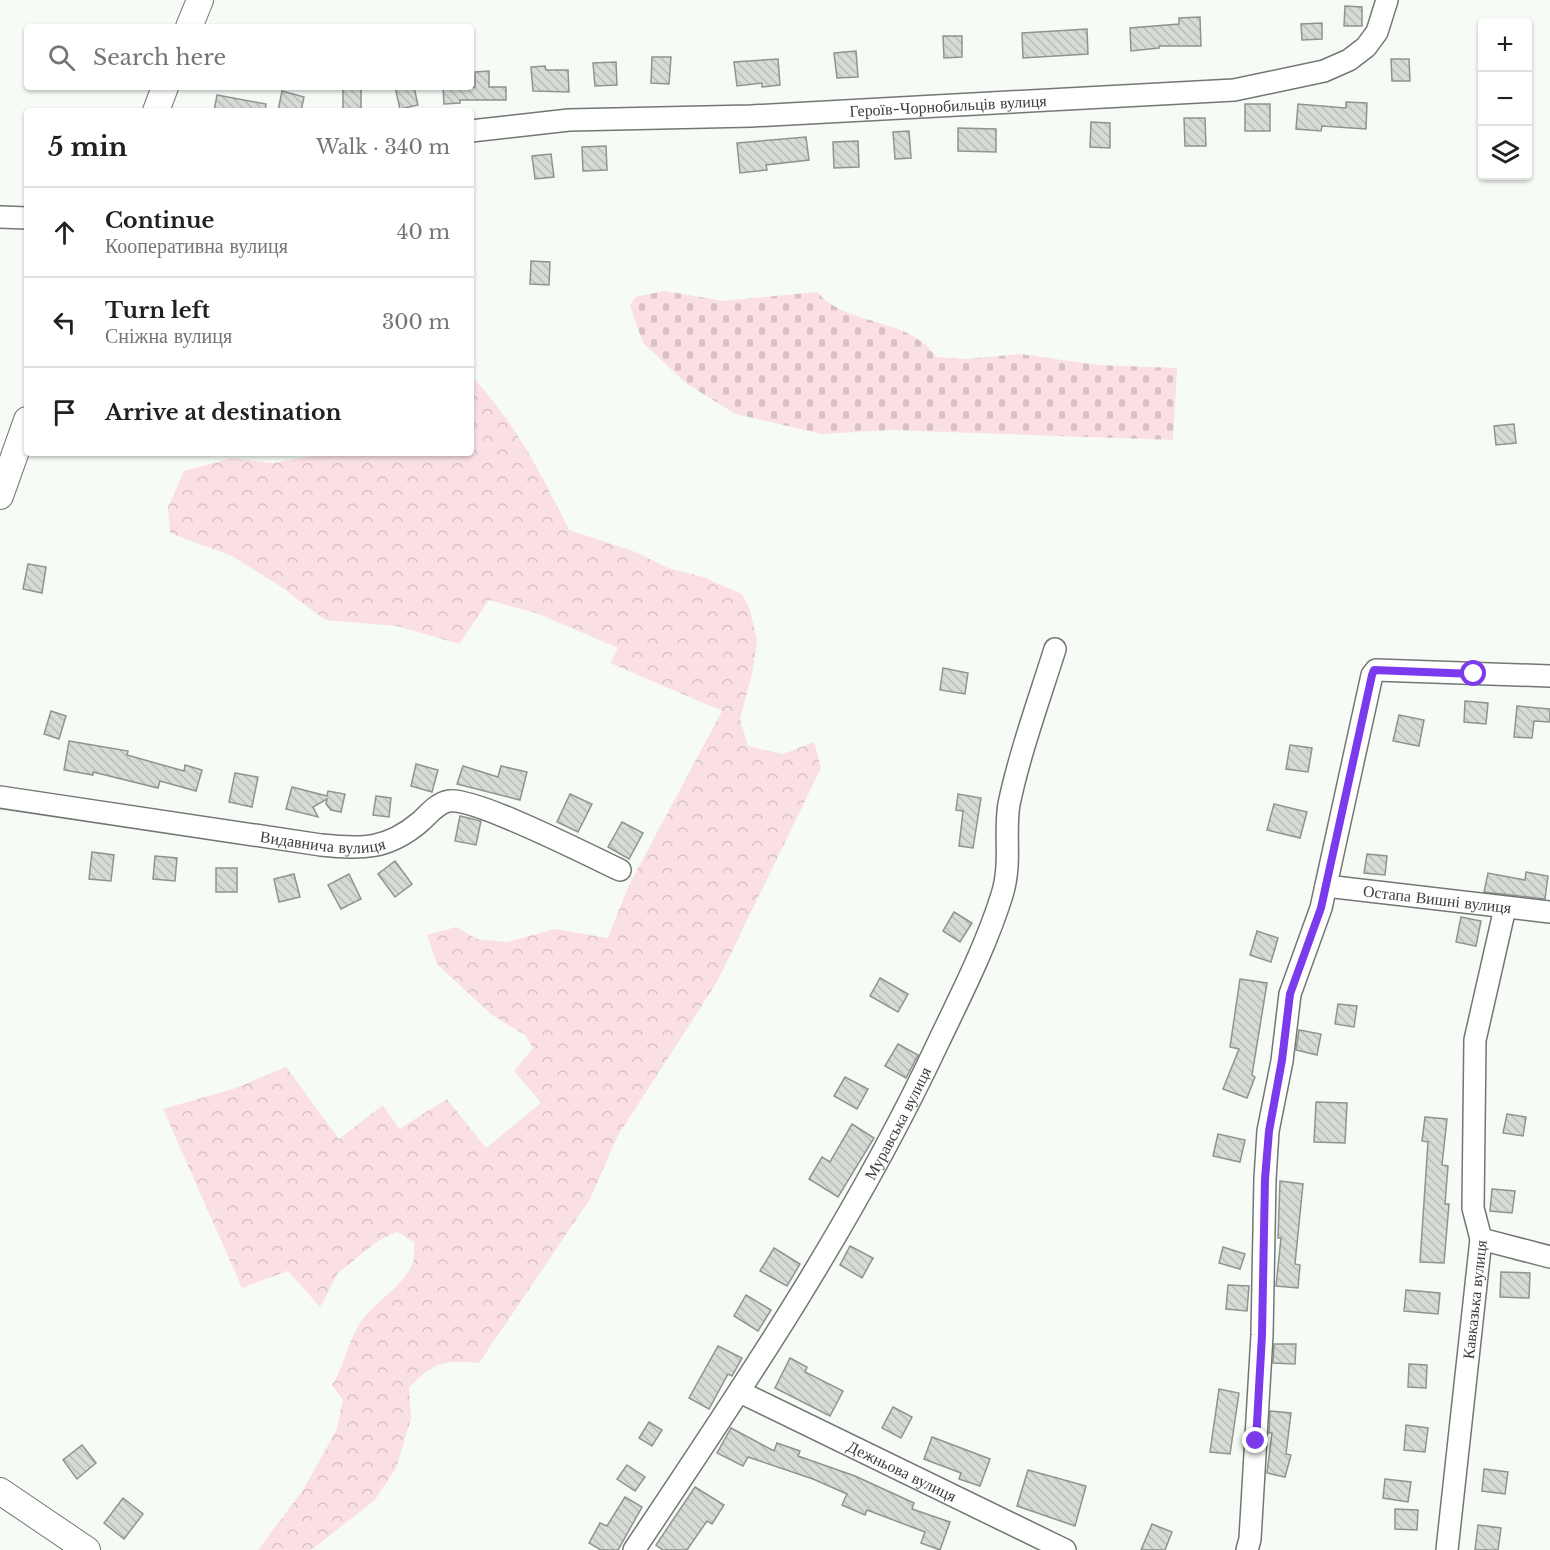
<!DOCTYPE html>
<meta charset="utf-8">
<style>
:root{--surface:#fff;--page:#f6f6f6;--text:#202124;--muted:#757577;--line:#e0e0e0}
body{margin:0;font-family:"Libre Baskerville",serif;background:var(--page);color:var(--text)}
.controls{position:absolute;right:18px;top:18px;display:grid;overflow:hidden;border-radius:6px;box-shadow:0 2px 4px #0004}
.controls button{width:54px;height:54px;display:grid;place-items:center;padding:0;border:0;border-bottom:2px solid var(--line);background:var(--surface);color:var(--text);font:30px sans-serif}
.stop{position:absolute;width:18px;height:18px;margin:-14px;border:4px solid #7c3aed;border-radius:50%;background:#fff}
.stop.end{background:#7c3aed;border-color:#fff;box-shadow:0 2px 6px #0008}
.list{margin:0;padding:0;list-style:none}
h2{display:flex;justify-content:space-between;align-items:center;height:78px;margin:0;padding:0 24px;font-size:26px}
h2 small{font-size:20px;font-weight:400;color:var(--muted)}
.list li{display:grid;grid-template-columns:39px 1fr auto;gap:18px;align-items:center;box-sizing:border-box;height:90px;padding:0 24px;border-top:2px solid var(--line)}
.list b{display:block;font-size:22px;white-space:nowrap}
.list p{margin:0;font-size:20px;white-space:nowrap;color:var(--muted)}
.list em{font-size:20px;font-style:normal;color:var(--muted)}
.icon{flex:none;width:33px;height:33px;fill:none;stroke:currentColor;stroke-width:2;stroke-linecap:round;stroke-linejoin:round}
.map{position:relative;flex:none;width:1550px;height:1550px;overflow:hidden}
.search{position:absolute;background:var(--surface);box-shadow:0 2px 4px #0004;left:24px;top:24px;width:450px;height:66px;display:flex;align-items:center;gap:15px;box-sizing:border-box;padding:0 21px;border-radius:6px;color:var(--muted);font-size:22px}
.panel{position:absolute;background:var(--surface);box-shadow:0 2px 4px #0004;left:24px;top:108px;width:450px;height:348px;border-radius:6px}
.map>svg:first-child{display:block}
.forest{fill:url(#forest-crowns)}
.cemetery{fill:url(#cemetery-stones)}
.building{fill:url(#building-back-hatch);stroke:#8f948f;stroke-width:1.5}
.lines{fill:none;stroke-linecap:round;stroke-linejoin:round}
.minor-casing{stroke:#737773;stroke-width:24}
.tertiary-casing{stroke:#737773;stroke-width:28}
.minor{stroke:#fff;stroke-width:21}
.tertiary{stroke:#fff;stroke-width:26}
.route{stroke:#7c3aed;stroke-width:8}
.labels{text-anchor:middle;dominant-baseline:central;stroke-width:5;stroke-linejoin:round;paint-order:stroke}
.street-label{font-size:16px;fill:#3b3d3b;stroke:#f6fbf6}
</style>
<div class="map">
<svg width="1550" height="1550" viewBox="0 0 1550 1550">
<defs>
<pattern id="forest-crowns" width="20" height="18" patternUnits="userSpaceOnUse" patternTransform="scale(1.5)"><rect width="20" height="18" fill="#fae0e5"/><path d="M2 6a3 3 0 1 1 6 0M12 15a3 3 0 1 1 6 0" fill="none" stroke="#d7c1c5"/></pattern>
<pattern id="cemetery-stones" width="16" height="16" patternUnits="userSpaceOnUse" patternTransform="scale(1.5)"><rect width="16" height="16" fill="#fae0e5"/><path d="M2 7V4a2 2 0 0 1 4 0v3zM10 15v-3a2 2 0 0 1 4 0v3z" fill="#d7c1c5"/></pattern>
<pattern id="building-back-hatch" width="6" height="6" patternUnits="userSpaceOnUse" patternTransform="scale(1.5)"><rect width="6" height="6" fill="#d6dbd6"/><path d="M-1 5l2 2M0 0l6 6M5-1l2 2" fill="none" stroke="#b9bdb9"/></pattern>
</defs>
<rect width="100%" height="100%" fill="#f6fbf6"/>
<path class="forest" d="M471,375C515,423 540,471 569,530L633,551L668,568L703,577L742,594L750,610L757,641L752,674L740,719L748,746L783,754L814,742L821,768L717,982L617,1137L590,1199L479,1363C443,1360 433,1362 409,1388L411,1419L396,1468L375,1500L311,1550H258L303,1490L326,1449L337,1428L343,1400L332,1385C344,1367 347,1344 359,1325C373,1302 400,1290 412,1265C415,1259 414,1249 414,1242L397,1232L379,1240L338,1273L320,1307L288,1271L242,1288L163,1109L233,1089L286,1067L339,1139L383,1105L399,1129L447,1099L486,1148L541,1103L514,1071L533,1048L525,1035L492,1015L437,964L427,935L456,927L477,939L507,942L555,929L608,938L628,887L722,711L610,663L618,648L539,614L489,600L459,644L397,626L325,620L280,586L232,556L170,533L168,507L184,471L232,458L273,463L313,456L319,453H471Z"/>
<path class="cemetery" d="M665,291L723,301L817,292C842,322 892,318 923,343C928,346 932,352 936,357L965,359L1020,354L1098,365L1177,368L1173,440L892,430L821,434L736,414L687,384L643,343L630,306L635,297Z"/>
<g class="building">
<polygon points="1345,6 1362,7 1362,26 1344,26"/>
<polygon points="1200,17 1201,46 1159,46 1159,48 1131,51 1130,28 1179,24 1179,18"/>
<polygon points="1322,23 1322,39 1302,40 1301,24"/>
<polygon points="1087,29 1088,54 1023,58 1022,33"/>
<polygon points="943,36 962,36 962,57 944,58"/>
<polygon points="856,51 858,77 837,78 834,53"/>
<polygon points="652,57 671,57 669,84 651,83"/>
<polygon points="778,59 780,85 762,87 762,83 737,86 734,62"/>
<polygon points="1391,59 1409,59 1410,81 1392,81"/>
<polygon points="616,62 617,85 595,86 593,63"/>
<polygon points="545,66 546,70 568,70 569,92 533,91 531,67"/>
<polygon points="489,71 489,87 506,87 506,100 460,100 460,103 444,104 443,87 475,87 475,72"/>
<polygon points="395,87 414,87 418,105 400,109"/>
<polygon points="343,88 361,89 361,111 343,111"/>
<polygon points="282,91 304,97 301,111 278,111"/>
<polygon points="217,95 266,104 265,111 214,111"/>
<polygon points="1346,102 1367,103 1366,129 1322,126 1321,131 1296,129 1298,104 1346,108"/>
<rect x="1245" y="104" width="25" height="27"/>
<polygon points="1184,118 1205,118 1206,146 1185,146"/>
<polygon points="1091,122 1110,123 1110,148 1090,147"/>
<polygon points="958,128 996,129 996,152 958,151"/>
<polygon points="909,131 911,158 895,159 893,132"/>
<polygon points="806,137 809,160 766,165 767,170 740,173 737,143"/>
<polygon points="858,141 859,167 834,168 833,142"/>
<polygon points="606,146 607,170 583,171 582,147"/>
<polygon points="551,154 554,177 535,179 532,156"/>
<polygon points="531,261 550,262 549,285 530,284"/>
<polygon points="1514,424 1516,443 1496,445 1494,426"/>
<polygon points="28,564 46,567 42,593 23,589"/>
<polygon points="943,668 968,673 965,694 940,690"/>
<polygon points="1465,701 1488,703 1486,724 1464,722"/>
<polygon points="1517,706 1550,709 1550,722 1534,721 1532,738 1514,737"/>
<polygon points="51,711 66,716 59,739 44,734"/>
<polygon points="1399,715 1424,720 1419,746 1393,741"/>
<polygon points="69,741 128,751 127,755 184,771 185,765 202,770 196,791 160,781 158,788 93,772 93,775 64,770"/>
<polygon points="1290,745 1312,748 1308,772 1286,769"/>
<polygon points="416,764 438,770 432,792 411,786"/>
<polygon points="463,766 498,777 501,766 527,772 520,800 457,784"/>
<polygon points="235,773 258,777 252,807 229,802"/>
<polygon points="292,787 327,796 328,791 345,794 341,812 331,810 326,804 327,799 313,807 318,817 286,809"/>
<polygon points="570,794 592,804 578,832 557,822"/>
<polygon points="958,794 981,798 973,848 959,846 963,811 956,810"/>
<polygon points="376,796 391,798 389,817 373,815"/>
<polygon points="1274,804 1307,812 1300,838 1267,830"/>
<polygon points="460,816 481,821 476,845 455,841"/>
<polygon points="622,822 643,833 629,859 608,847"/>
<polygon points="92,852 114,855 111,881 89,879"/>
<polygon points="1367,854 1387,856 1385,875 1364,873"/>
<polygon points="155,856 177,858 175,881 153,879"/>
<polygon points="395,861 412,884 395,897 378,874"/>
<rect x="216" y="868" width="21" height="24"/>
<polygon points="1526,872 1548,876 1545,899 1484,892 1488,873 1525,880"/>
<polygon points="294,874 300,897 279,902 274,879"/>
<polygon points="349,874 361,899 341,909 328,885"/>
<polygon points="954,912 972,923 960,942 943,931"/>
<polygon points="1461,917 1481,921 1476,946 1456,942"/>
<polygon points="1257,931 1278,938 1271,962 1250,955"/>
<polygon points="880,978 908,994 898,1012 870,996"/>
<polygon points="1240,979 1267,983 1252,1075 1255,1077 1247,1098 1223,1089 1239,1049 1230,1047"/>
<polygon points="1338,1004 1357,1006 1354,1027 1335,1024"/>
<polygon points="1299,1030 1321,1034 1317,1055 1296,1050"/>
<polygon points="898,1044 918,1055 906,1078 885,1066"/>
<polygon points="845,1077 868,1089 857,1109 834,1096"/>
<polygon points="1316,1102 1347,1103 1345,1143 1314,1142"/>
<polygon points="1507,1114 1526,1117 1523,1136 1503,1133"/>
<polygon points="1425,1117 1447,1119 1442,1165 1448,1166 1445,1204 1449,1204 1444,1263 1420,1262 1428,1142 1422,1141"/>
<polygon points="852,1124 874,1138 838,1197 809,1179 822,1157 830,1162"/>
<polygon points="1218,1134 1245,1140 1240,1162 1213,1156"/>
<polygon points="1280,1181 1303,1184 1295,1264 1300,1265 1298,1288 1276,1286 1281,1238 1278,1238"/>
<polygon points="1492,1189 1515,1191 1512,1213 1490,1211"/>
<polygon points="850,1246 873,1258 862,1278 840,1265"/>
<polygon points="1223,1247 1245,1254 1240,1269 1219,1263"/>
<polygon points="774,1248 800,1264 787,1286 760,1271"/>
<polygon points="1501,1272 1530,1273 1529,1298 1500,1297"/>
<polygon points="1228,1285 1249,1286 1247,1311 1226,1309"/>
<polygon points="1406,1290 1440,1293 1438,1314 1404,1311"/>
<polygon points="746,1295 771,1310 758,1331 734,1316"/>
<polygon points="1274,1344 1296,1344 1295,1364 1273,1363"/>
<polygon points="718,1346 742,1358 732,1376 728,1374 709,1409 689,1398"/>
<polygon points="790,1358 807,1367 805,1372 843,1391 830,1416 775,1388"/>
<polygon points="1409,1364 1427,1365 1426,1388 1408,1387"/>
<polygon points="1219,1389 1239,1393 1230,1454 1210,1452"/>
<polygon points="893,1407 912,1417 901,1438 882,1428"/>
<polygon points="1270,1411 1291,1413 1286,1454 1291,1455 1285,1477 1267,1473 1272,1433 1269,1433"/>
<polygon points="649,1422 662,1430 652,1446 639,1438"/>
<polygon points="1406,1425 1428,1428 1425,1452 1404,1450"/>
<polygon points="731,1428 774,1451 777,1443 800,1451 798,1456 855,1476 914,1503 912,1509 950,1522 940,1550 921,1543 925,1532 867,1510 865,1515 842,1505 847,1494 813,1479 748,1457 743,1466 717,1453"/>
<polygon points="932,1437 990,1459 980,1486 959,1479 961,1473 924,1459"/>
<polygon points="82,1445 96,1463 77,1479 63,1460"/>
<polygon points="627,1465 645,1477 635,1491 617,1479"/>
<polygon points="1484,1469 1508,1472 1505,1494 1482,1491"/>
<polygon points="1028,1470 1086,1486 1075,1526 1017,1506"/>
<polygon points="1385,1479 1411,1482 1408,1502 1383,1498"/>
<polygon points="695,1487 724,1505 712,1524 707,1521 687,1550 663,1550 656,1545"/>
<polygon points="625,1497 642,1507 618,1550 601,1550 589,1543 600,1523 607,1526"/>
<polygon points="123,1498 143,1514 124,1539 104,1523"/>
<polygon points="1395,1509 1418,1510 1417,1530 1395,1529"/>
<polygon points="1152,1524 1172,1532 1165,1550 1141,1550"/>
<polygon points="1478,1525 1501,1528 1498,1550 1475,1550"/>
</g>
<g class="lines">
<defs>
<g id="minor">
<path id="s1" d="M471,131L569,120L751,116L1234,90L1324,71L1349,60L1366,47L1377,32L1387,0"/>
<polyline points="0,217 27,218"/>
<path id="s2" d="M0,797L321,845C362,849 387,850 420,822C429,814 437,803 449,801C475,797 590,856 620,870"/>
<path id="s3" d="M1326,886L1550,912"/>
<polyline points="1481,1239 1550,1257"/>
<path id="s4" d="M740,1392L1065,1550"/>
<path id="s5" d="M634,1550C744,1386 854,1222 938,1043C961,995 986,946 1002,895C1012,863 1004,833 1009,804C1020,752 1039,700 1055,649"/>
<polyline points="1247,1550 1250,1539 1262,1335 1265,1179 1268,1131 1282,1061 1290,994 1321,908 1372,675 1376,670 1550,676"/>
<path id="s6" d="M1447,1550L1481,1239L1473,1208L1475,1040L1505,908"/>
</g>
<g id="tertiary">
<polyline points="189,27 200,0"/>
<polyline points="156,111 165,87"/>
<polyline points="0,496 27,420"/>
<polyline points="0,1491 87,1550"/>
</g>
</defs>
<use href="#minor" class="minor-casing"/>
<use href="#tertiary" class="tertiary-casing"/>
<use href="#minor" class="minor"/>
<use href="#tertiary" class="tertiary"/>
</g>
<g class="lines">
<polyline class="route" points="1256,1441 1262,1335 1265,1179 1269,1131 1282,1060 1290,994 1321,908 1372,675 1374,670 1474,674"/>
</g>
<g class="labels">
<g class="street-label">
<text stroke="none"><textPath href="#s1" startOffset="478">Героїв-Чорнобильців вулиця</textPath></text>
<text stroke="none"><textPath href="#s2" startOffset="326">Видавнича вулиця</textPath></text>
<text stroke="none"><textPath href="#s3" startOffset="112">Остапа Вишні вулиця</textPath></text>
<text stroke="none"><textPath href="#s5" startOffset="502">Муравська вулиця</textPath></text>
<text stroke="none"><textPath href="#s6" startOffset="252">Кавказька вулиця</textPath></text>
<text stroke="none"><textPath href="#s4" startOffset="180">Дежньова вулиця</textPath></text>
</g>
</g>
</svg>
<div class="controls">
<button>+</button>
<button>−</button>
<button><svg class="icon" aria-label="layers" viewBox="0 0 24 24"><path d="M12 4l9 5-9 5-9-5zM3 14l9 5 9-5"/></svg></button>
</div>
<div class="stop" style="left:1474px;top:674px"></div>
<div class="stop end" style="left:1256px;top:1441px"></div>
<div class="search"><svg class="icon" aria-label="search" viewBox="0 0 24 24"><circle cx="10" cy="10" r="6"/><path d="M15 15l6 6"/></svg>Search here</div>
<section class="panel">
<h2>5 min<small>Walk · 340 m</small></h2>
<ul class="list">
<li><svg class="icon" aria-label="ahead" viewBox="0 0 24 24"><path d="M12 20V5M6 11l6-6 6 6"/></svg><div><b>Continue</b><p>Кооперативна вулиця</p></div><em>40 m</em></li>
<li><svg class="icon" aria-label="left" viewBox="0 0 24 24"><path d="M17 20v-9H6M10 6l-5 5 5 5"/></svg><div><b>Turn left</b><p>Сніжна вулиця</p></div><em>300 m</em></li>
<li><svg class="icon" aria-label="arrive" viewBox="0 0 24 24"><path d="M6 21V4h12l-3 4 3 4H6"/></svg><div><b>Arrive at destination</b></div></li>
</ul>
</section>
</div>
